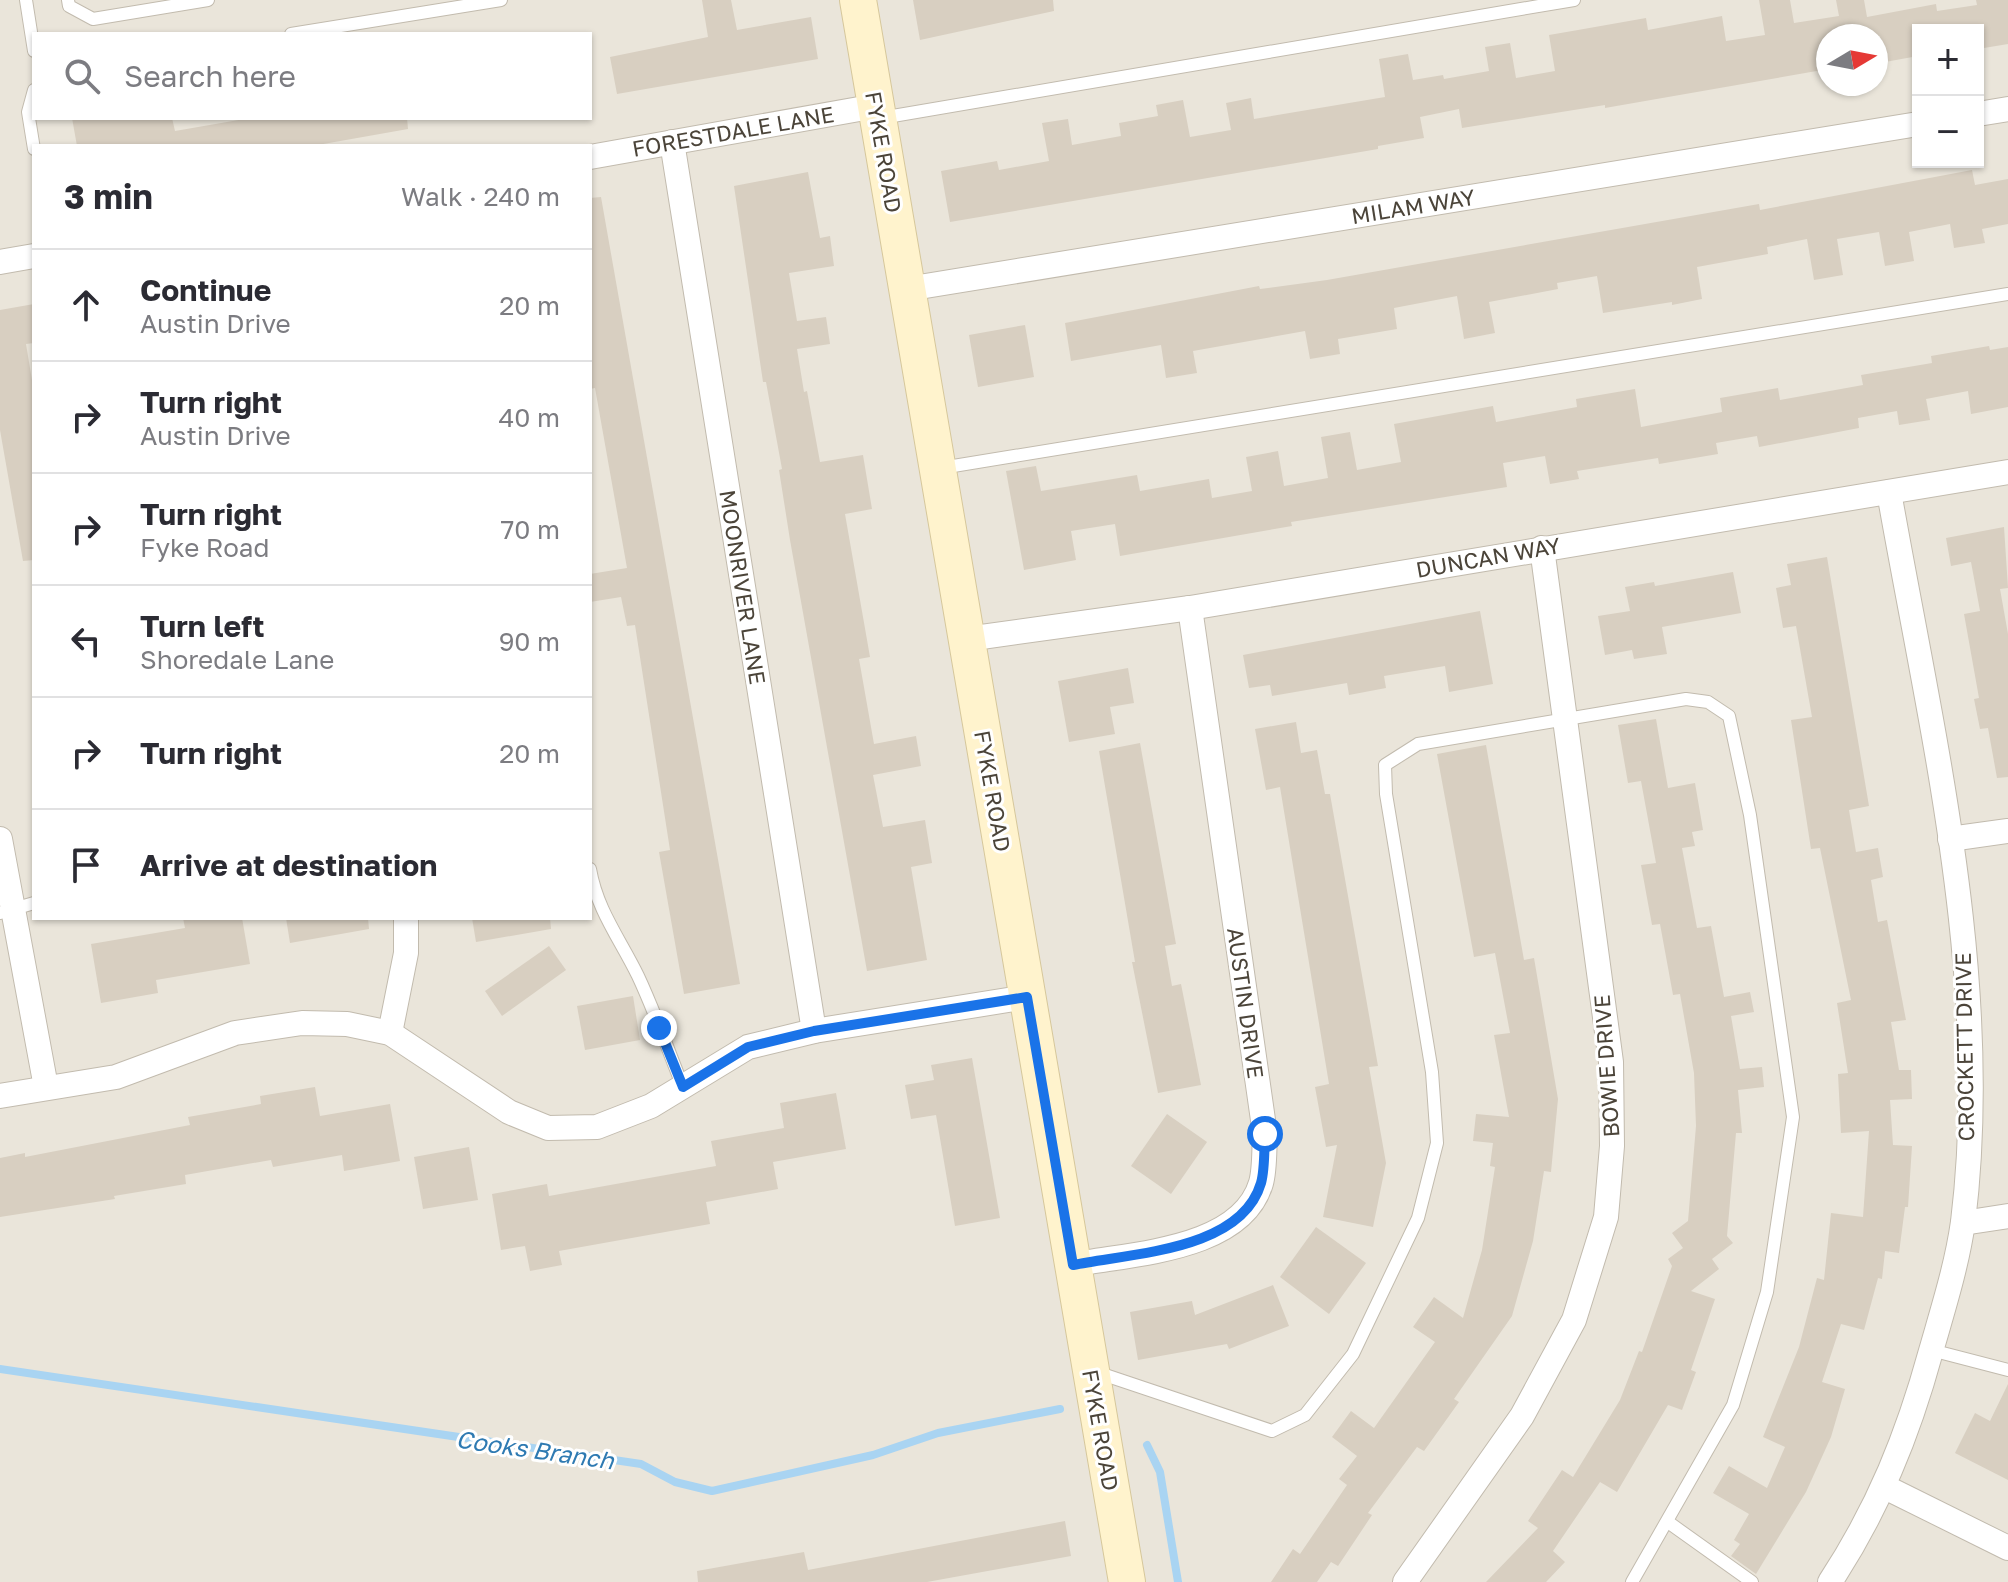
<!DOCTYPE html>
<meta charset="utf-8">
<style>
:root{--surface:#fff;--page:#f2f2f3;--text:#2b2b33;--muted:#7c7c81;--line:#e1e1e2}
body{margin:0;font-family:"Golos Text",sans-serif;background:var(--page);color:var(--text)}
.controls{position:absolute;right:24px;top:24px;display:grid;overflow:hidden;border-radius:0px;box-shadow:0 2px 6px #0004}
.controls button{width:72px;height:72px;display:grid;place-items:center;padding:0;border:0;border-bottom:2px solid var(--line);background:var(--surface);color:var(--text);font:40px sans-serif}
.compass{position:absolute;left:1816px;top:24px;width:72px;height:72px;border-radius:50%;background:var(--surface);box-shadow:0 2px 6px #0004;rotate:80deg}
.stop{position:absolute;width:24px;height:24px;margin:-18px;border:6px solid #1a73e8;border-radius:50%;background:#fff}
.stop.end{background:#1a73e8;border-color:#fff;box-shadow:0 2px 8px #0008}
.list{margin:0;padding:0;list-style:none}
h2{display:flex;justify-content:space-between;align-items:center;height:104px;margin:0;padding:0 32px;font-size:34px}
h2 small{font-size:26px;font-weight:400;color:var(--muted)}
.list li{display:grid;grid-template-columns:52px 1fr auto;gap:24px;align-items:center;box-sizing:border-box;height:112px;padding:0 32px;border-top:2px solid var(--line)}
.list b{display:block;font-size:30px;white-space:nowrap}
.list p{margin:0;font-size:26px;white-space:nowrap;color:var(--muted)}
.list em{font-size:26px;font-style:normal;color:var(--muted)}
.icon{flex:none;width:44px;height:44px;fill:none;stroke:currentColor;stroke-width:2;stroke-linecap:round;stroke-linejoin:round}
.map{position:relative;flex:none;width:2008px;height:1582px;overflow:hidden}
.search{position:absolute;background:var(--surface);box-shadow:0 2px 6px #0004;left:32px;top:32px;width:560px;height:88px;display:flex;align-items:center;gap:20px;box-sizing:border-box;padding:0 28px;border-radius:0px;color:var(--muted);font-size:30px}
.panel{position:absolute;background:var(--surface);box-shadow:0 2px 6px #0004;left:32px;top:144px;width:560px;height:776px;border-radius:0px}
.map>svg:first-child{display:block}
.residential{fill:#eae5da;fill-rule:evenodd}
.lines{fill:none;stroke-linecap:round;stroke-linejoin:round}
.stream{stroke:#a9d4f2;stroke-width:8}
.building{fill:#d8cfc1}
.lane-casing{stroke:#c2bbae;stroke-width:14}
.street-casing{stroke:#c2bbae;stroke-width:26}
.secondary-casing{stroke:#d6c79b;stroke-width:38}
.lane{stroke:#fff;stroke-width:12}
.street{stroke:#fff;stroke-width:24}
.secondary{stroke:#fff3cd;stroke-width:36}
.route{stroke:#1a73e8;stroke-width:10}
.labels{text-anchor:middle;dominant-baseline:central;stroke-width:6;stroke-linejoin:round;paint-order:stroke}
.street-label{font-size:22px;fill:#4b4439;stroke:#fff}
.water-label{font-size:24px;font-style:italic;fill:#2e7ab2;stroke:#fff}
</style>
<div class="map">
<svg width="2008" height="1582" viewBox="0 0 2008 1582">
<rect width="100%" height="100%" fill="#f6f3ec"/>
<path class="residential" d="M0,0H2008V1582H0ZM1918,30H1978V162H1918ZM34,34H590V118H34ZM1828,36H1876V84H1828ZM34,146H590V918H34Z"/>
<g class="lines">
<g class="stream">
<polyline points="0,1369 641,1464 675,1482 712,1491 873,1455 938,1433 1060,1409"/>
<polyline points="1147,1445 1160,1472 1178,1582"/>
</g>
</g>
<g class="building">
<polygon points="702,0 731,0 737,30 811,17 818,59 617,94 610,57 708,37"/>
<polygon points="913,0 1053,0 1054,11 920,40"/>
<polygon points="1759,0 1790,0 1794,23 1839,16 1836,0 1864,0 1867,17 1936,4 1937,11 1977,5 1976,0 2008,0 2008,44 1978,49 1978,30 1918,30 1918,56 1885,62 1880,36 1828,36 1828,69 1605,108 1605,105 1462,128 1459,109 1420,117 1424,138 1378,146 1378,149 950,222 941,171 997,161 999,170 1049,161 1042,123 1068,119 1072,145 1121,136 1119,123 1158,116 1156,105 1183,100 1190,137 1231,130 1226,103 1251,98 1254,119 1385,97 1379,59 1408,54 1413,80 1443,75 1444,79 1489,71 1485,47 1510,43 1516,78 1555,71 1549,35 1578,30 1646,18 1648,30 1722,16 1726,41 1765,35"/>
<polygon points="72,118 172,118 175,131 250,118 407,118 408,129 312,146 77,146"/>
<polygon points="1972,170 1975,185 2008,179 2008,224 1982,229 1985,243 1954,248 1950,224 1909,232 1914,261 1885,266 1879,232 1837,239 1843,275 1814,280 1807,239 1767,247 1768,254 1697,267 1702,299 1672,305 1672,302 1603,313 1597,276 1557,283 1558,289 1489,302 1495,333 1464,339 1457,296 1394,308 1397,329 1338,339 1340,354 1310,359 1305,331 1193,351 1197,373 1166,378 1161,345 1071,361 1065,323 1259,286 1260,289 1327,280 1759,204 1760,210"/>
<polygon points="808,172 820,238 830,236 834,266 789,273 797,321 826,317 830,344 797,349 804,392 807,391 820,462 863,455 872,509 845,514 870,657 859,659 874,744 916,736 921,766 873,775 883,827 925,820 932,863 911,867 927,960 867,971 790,540 779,470 782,469 766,382 763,382 734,186"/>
<polygon points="601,197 740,984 684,994 659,852 670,850 635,625 627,626 621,597 590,602 590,574 627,568 595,388 590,389 590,198"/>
<polygon points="34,304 34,343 26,344 34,392 34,560 23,561 0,430 0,310"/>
<polygon points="1025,325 1034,377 978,387 969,335"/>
<polygon points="1989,346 1990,350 2008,347 2008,407 1971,414 1968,391 1926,399 1930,420 1899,425 1897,411 1858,418 1859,428 1759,447 1757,436 1716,443 1718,454 1659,464 1658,458 1577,471 1579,479 1550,484 1545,456 1503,463 1507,487 1291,522 1292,526 1120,556 1115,524 1071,531 1076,560 1024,570 1006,471 1036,466 1041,491 1137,475 1140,491 1209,479 1212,498 1252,491 1246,457 1278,451 1284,486 1328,478 1321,437 1350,432 1357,470 1401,462 1394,424 1493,406 1496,422 1577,407 1576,399 1635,389 1641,427 1722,412 1720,398 1778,388 1780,400 1863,385 1861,375 1932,363 1931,356"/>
<polygon points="2004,527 2008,588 2000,589 2008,634 2008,777 1997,778 1988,728 1980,729 1974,699 1979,698 1964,614 1980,611 1971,562 1951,566 1946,538"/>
<polygon points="1827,557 1869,806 1849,810 1856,852 1878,848 1883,877 1871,880 1878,922 1887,920 1906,1020 1891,1022 1899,1070 1911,1070 1912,1099 1890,1100 1893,1145 1912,1146 1908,1207 1905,1207 1899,1253 1885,1251 1882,1279 1878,1278 1864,1330 1841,1324 1822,1382 1845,1389 1831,1437 1806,1492 1756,1574 1731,1556 1740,1544 1734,1540 1749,1514 1713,1493 1729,1466 1767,1488 1785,1447 1763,1437 1799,1347 1817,1278 1824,1280 1831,1213 1863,1217 1869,1131 1841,1133 1838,1074 1848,1073 1837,1003 1851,1000 1820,848 1811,849 1791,720 1812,717 1796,626 1783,628 1776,588 1791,585 1787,564"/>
<polygon points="1733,572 1741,613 1662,627 1667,654 1634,659 1632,650 1605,655 1598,616 1630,611 1625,587 1654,582 1655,586"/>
<polygon points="1480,611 1493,684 1449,692 1445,666 1384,676 1386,688 1349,695 1347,683 1272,696 1270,685 1249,688 1243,655"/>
<polygon points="1128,668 1134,703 1110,707 1115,734 1069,742 1058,681"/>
<polygon points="1656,719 1668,788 1695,783 1703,830 1692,832 1695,846 1682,848 1697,928 1711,926 1724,997 1750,992 1754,1012 1731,1016 1740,1069 1762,1067 1764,1087 1738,1090 1742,1133 1736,1133 1727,1236 1733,1243 1712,1259 1719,1269 1691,1291 1715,1299 1691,1370 1696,1372 1682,1410 1668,1405 1617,1492 1600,1482 1553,1551 1565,1562 1546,1582 1486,1582 1538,1528 1528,1521 1562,1470 1573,1477 1620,1400 1639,1351 1642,1352 1672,1266 1668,1259 1683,1248 1672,1233 1688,1221 1696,1126 1694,1073 1680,994 1673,995 1660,924 1652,925 1641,865 1656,863 1641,781 1628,783 1618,725"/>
<polygon points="1296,722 1301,753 1317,750 1325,794 1330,794 1378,1066 1369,1067 1386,1163 1373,1227 1323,1217 1337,1145 1326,1147 1315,1087 1329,1084 1280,787 1266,790 1255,729"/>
<polygon points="1140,743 1176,944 1165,946 1172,986 1181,984 1201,1085 1158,1093 1132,962 1135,962 1099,751"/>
<polygon points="1486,745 1524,960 1534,958 1558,1099 1551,1172 1544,1171 1533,1241 1512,1316 1454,1399 1459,1402 1424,1451 1417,1447 1368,1513 1372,1515 1338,1566 1331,1562 1317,1582 1271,1582 1293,1549 1300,1554 1347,1485 1339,1479 1357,1456 1332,1437 1351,1411 1374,1428 1435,1342 1413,1327 1434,1297 1463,1318 1482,1250 1495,1167 1490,1166 1493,1143 1473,1141 1476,1114 1509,1117 1494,1035 1510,1033 1495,953 1474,957 1437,754"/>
<polygon points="183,918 242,918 250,964 156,980 158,993 101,1003 91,944 185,928"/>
<polygon points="286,918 368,918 369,929 290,943"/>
<polygon points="472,918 550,918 551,929 476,942"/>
<polygon points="549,946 566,970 502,1016 485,991"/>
<polygon points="633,996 640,1040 585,1050 577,1006"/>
<polygon points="972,1058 1000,1218 955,1226 936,1115 911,1119 905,1085 934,1080 931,1065"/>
<polygon points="315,1087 320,1116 390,1104 400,1161 344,1171 342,1155 273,1167 271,1160 185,1175 186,1184 114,1196 115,1199 0,1217 0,1158 25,1153 25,1157 190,1125 188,1117 261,1104 260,1096"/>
<polygon points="836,1093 846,1149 773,1162 778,1189 706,1202 710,1224 559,1251 562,1265 530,1271 525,1246 501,1250 492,1194 547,1184 549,1196 716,1166 711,1141 784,1128 780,1103"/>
<polygon points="1167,1114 1207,1142 1171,1194 1131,1166"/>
<polygon points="469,1147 478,1200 423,1209 414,1157"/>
<polygon points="1316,1227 1366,1263 1329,1314 1280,1277"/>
<polygon points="1273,1285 1289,1326 1229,1349 1227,1344 1138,1360 1130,1312 1192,1301 1195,1315"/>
<polygon points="2008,1384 2008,1480 1955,1453 1975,1413 1990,1421"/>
<polygon points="1065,1521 1071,1556 927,1582 698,1582 697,1571 804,1552 808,1570"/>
</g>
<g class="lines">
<defs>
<g id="lane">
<polyline points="26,0 34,51"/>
<polyline points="68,0 69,6 93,19 208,0"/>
<polyline points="291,34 501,0"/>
<polyline points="34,90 28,112 34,149"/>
<polyline points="881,118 1574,0"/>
<polyline points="941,468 2008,294"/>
<path d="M590,869C597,910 620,939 638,976C655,1012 668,1050 683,1087"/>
<polyline points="0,913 34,903"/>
<polyline points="1931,1350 2008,1370"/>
<polyline points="1096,1372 1272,1431 1305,1415 1353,1354 1418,1218 1437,1143 1432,1072 1386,794 1385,765 1418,744 1686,699 1708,702 1729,716 1750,815 1793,1117 1767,1292 1733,1405 1632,1582"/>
<polyline points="1668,1522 1752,1582"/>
</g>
<g id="street">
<polyline points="1978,114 2008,109"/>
<polyline points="672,142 814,1031"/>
<polyline points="590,157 876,106"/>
<polyline points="0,262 34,256"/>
<polyline points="907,289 1918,124"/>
<polyline points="967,639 1190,608 2008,472"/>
<polyline points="0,839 46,1087"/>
<polyline points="1950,839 2008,831"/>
<polyline points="390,1033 406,953 406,918"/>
<polyline points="0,1096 116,1077 235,1033 302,1023 347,1024 390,1033 509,1112 548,1128 597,1127 651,1106 748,1047 814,1031 1027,997"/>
<polyline points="1963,1223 2008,1216"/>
<path d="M1073,1265C1131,1253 1241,1251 1261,1183C1265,1169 1264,1149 1265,1134L1190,608"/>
<polyline points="1885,1487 2008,1548"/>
<polyline points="1405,1582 1522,1416 1574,1320 1606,1217 1612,1146 1611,1062 1542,548"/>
<path d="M1830,1582C1878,1509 1908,1435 1931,1351C1943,1309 1957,1265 1963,1222C1993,978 1931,731 1889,492"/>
</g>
<polyline id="secondary" points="858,0 1127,1582"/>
</defs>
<use href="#lane" class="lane-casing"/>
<use href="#street" class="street-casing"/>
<use href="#secondary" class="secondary-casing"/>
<use href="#lane" class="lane"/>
<use href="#street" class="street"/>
<use href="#secondary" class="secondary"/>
</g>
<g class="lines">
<path class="route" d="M659,1028L683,1087L748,1047L814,1031L1027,997L1073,1265C1131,1253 1241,1251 1261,1183C1265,1169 1264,1149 1265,1134"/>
</g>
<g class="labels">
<g class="street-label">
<text transform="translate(733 131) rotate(-10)">FORESTDALE LANE</text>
<text transform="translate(884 152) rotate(80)">FYKE ROAD</text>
<text transform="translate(1413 206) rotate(-9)">MILAM WAY</text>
<text transform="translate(1488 557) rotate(-10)">DUNCAN WAY</text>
<text transform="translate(743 587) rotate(81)">MOONRIVER LANE</text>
<text transform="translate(993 791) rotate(80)">FYKE ROAD</text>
<text transform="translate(1246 1003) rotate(82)">AUSTIN DRIVE</text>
<text transform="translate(1964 1047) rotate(-91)">CROCKETT DRIVE</text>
<text transform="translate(1606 1066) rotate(-94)">BOWIE DRIVE</text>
<text transform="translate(1101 1430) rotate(80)">FYKE ROAD</text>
</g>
<g class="water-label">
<text transform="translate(535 1449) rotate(8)">Cooks Branch</text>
</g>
</g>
</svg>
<div class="controls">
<button>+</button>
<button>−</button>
</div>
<svg class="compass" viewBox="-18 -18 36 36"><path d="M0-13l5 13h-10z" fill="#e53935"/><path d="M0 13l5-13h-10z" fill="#7c7c81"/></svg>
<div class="stop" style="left:1265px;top:1134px"></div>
<div class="stop end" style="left:659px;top:1028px"></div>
<div class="search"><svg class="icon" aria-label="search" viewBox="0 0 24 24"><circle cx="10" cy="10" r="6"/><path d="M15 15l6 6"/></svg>Search here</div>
<section class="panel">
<h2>3 min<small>Walk · 240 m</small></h2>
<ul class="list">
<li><svg class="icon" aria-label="ahead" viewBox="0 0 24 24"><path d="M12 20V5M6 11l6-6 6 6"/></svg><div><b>Continue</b><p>Austin Drive</p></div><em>20 m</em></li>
<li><svg class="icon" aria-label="right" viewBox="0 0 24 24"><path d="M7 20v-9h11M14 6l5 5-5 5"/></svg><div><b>Turn right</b><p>Austin Drive</p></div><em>40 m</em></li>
<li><svg class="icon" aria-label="right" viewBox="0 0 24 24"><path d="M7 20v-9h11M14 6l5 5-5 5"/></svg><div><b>Turn right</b><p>Fyke Road</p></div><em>70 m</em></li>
<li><svg class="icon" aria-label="left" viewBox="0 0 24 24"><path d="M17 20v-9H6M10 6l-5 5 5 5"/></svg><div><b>Turn left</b><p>Shoredale Lane</p></div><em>90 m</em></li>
<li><svg class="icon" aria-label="right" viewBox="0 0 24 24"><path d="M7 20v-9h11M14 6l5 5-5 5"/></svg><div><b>Turn right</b></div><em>20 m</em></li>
<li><svg class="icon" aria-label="arrive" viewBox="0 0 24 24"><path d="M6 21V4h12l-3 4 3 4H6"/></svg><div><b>Arrive at destination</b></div></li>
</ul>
</section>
</div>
